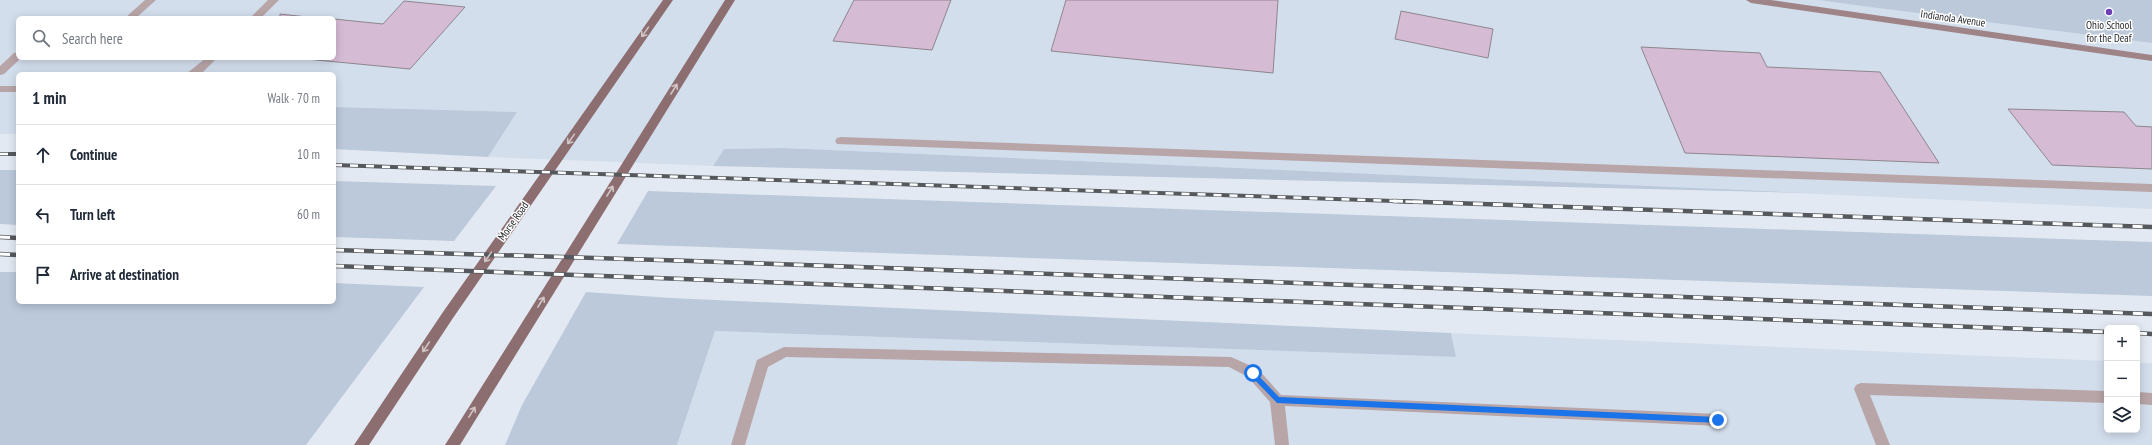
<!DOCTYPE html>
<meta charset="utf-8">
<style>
:root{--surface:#fff;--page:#f6f6f7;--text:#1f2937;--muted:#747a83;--line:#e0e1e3}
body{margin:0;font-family:"PT Sans Narrow",sans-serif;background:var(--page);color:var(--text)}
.controls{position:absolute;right:12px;bottom:12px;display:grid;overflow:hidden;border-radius:6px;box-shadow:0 2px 10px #0003}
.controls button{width:36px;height:36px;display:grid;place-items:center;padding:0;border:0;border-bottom:1px solid var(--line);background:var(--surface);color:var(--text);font:20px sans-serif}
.stop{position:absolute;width:12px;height:12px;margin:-9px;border:3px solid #1a73e8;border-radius:50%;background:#fff}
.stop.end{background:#1a73e8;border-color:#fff;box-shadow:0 1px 4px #0008}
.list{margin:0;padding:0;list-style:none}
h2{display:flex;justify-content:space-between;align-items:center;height:52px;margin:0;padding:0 16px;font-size:17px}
h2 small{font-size:13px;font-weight:400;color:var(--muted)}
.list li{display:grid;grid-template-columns:26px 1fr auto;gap:12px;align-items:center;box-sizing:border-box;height:60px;padding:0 16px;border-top:1px solid var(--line)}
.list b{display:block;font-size:15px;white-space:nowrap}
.list em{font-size:13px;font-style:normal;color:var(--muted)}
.icon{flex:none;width:22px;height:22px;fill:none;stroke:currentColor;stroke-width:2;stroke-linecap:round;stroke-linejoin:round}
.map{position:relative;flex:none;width:2152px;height:445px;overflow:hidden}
.search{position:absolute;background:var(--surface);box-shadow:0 2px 10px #0003;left:16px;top:16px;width:320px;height:44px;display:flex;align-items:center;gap:10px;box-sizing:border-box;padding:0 14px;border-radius:6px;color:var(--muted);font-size:15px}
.panel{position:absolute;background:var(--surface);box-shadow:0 2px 10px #0003;left:16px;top:72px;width:320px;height:232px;border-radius:6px}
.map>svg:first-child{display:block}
.built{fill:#d3deed;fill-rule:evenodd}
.green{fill:#bbc9db}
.building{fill:#d6bbd5;stroke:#8d868d}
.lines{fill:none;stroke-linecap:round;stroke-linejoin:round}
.service{fill:#b7a5a7;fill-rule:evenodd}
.secondary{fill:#9e8487;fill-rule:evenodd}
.primary{fill:#8c6d70;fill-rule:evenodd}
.rail-far1-casing{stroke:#55585d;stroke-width:4}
.rail-casing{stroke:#55585d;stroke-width:4.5}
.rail-far1{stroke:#fff;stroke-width:2.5;stroke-dasharray:8;stroke-linecap:butt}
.rail{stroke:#fff;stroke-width:3;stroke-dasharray:10;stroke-linecap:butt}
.oneway{stroke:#d1c5c6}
.route{fill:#1a73e8}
.poi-dot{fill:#6f3fb6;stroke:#fff;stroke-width:1.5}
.labels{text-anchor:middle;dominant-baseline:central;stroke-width:3;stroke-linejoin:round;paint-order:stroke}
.street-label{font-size:11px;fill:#26292c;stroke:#fff}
.poi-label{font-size:11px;fill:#26292c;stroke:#fff}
</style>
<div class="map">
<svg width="2152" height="445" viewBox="0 0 2152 445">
<rect width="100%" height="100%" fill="#e3e9f2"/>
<g class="built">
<path d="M0,0H1819L2152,43V209L784,148L724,149L713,166L488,157L516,112L334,107V74H18V134H0ZM18,18H334V58H18Z"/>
<polygon points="715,331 1456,357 1451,333 2107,361 2107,430 2137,430 2137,363 2152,363 2152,445 677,445"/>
</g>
<g class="green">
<polygon points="1819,0 2152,0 2152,43 1855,5"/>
<polygon points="334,107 517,112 488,157 334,149"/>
<polygon points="784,148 1807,193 713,166 724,149"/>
<polygon points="0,170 18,170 18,225 0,224"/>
<polygon points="334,181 496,186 454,241 334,237"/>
<polygon points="648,191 2152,242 2152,296 617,244"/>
<polygon points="0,272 18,272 18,302 334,302 334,283 424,287 306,445 0,445"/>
<polygon points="586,292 671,298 1451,333 1456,357 715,331 677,445 505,445 522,405"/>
</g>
<g class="building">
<polygon points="854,0 951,0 932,50 833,41"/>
<polygon points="1066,0 1278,0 1273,73 1051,51"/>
<polygon points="404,1 465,7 410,69 296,58 334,58 334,19 383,24"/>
<polygon points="1401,11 1493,29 1488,58 1395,39"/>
<polygon points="280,14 316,18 319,18 280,18"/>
<polygon points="1641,47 1760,53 1767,67 1880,72 1939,163 1685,153"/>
<polygon points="2008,109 2124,112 2136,126 2152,127 2152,169 2052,165"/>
</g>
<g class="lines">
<g class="service">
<polygon points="145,0 156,0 136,18 125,18"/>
<polygon points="268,0 279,0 261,18 250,18"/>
<polygon points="18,52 18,58 21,58 4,74 0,75 0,66 14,53"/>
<polygon points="206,58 217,58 202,73 186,74"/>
<rect x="0" y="86" width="18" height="6"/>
<polygon points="841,137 2152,184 2152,192 837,144 835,141 837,138"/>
<polygon points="784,347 1231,357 1258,369 1281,395 1718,414 1723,416 1725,420 1723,424 1718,426 1285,406 1289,445 1275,445 1270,402 1248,377 1229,367 786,357 768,367 745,445 731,445 757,360"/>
<polygon points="1861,383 2107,391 2107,403 1870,395 1890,445 1876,445 1854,389 1856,385"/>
<polygon points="2137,392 2152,393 2152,405 2137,404"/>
</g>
<polygon class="secondary" points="1746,0 1771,0 2152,55 2152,61 1751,3"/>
<g class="primary">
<polygon points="663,0 673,0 453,318 369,445 354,445 443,312"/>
<polygon points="725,0 735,0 460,445 445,445"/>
</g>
<defs>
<g id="rail-far1">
<polyline points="0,154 18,154"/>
<polyline points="334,165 1423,202"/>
</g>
<g id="rail">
<polyline points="1393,201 2152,227"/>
<polyline points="0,237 18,238"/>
<polyline points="334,250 692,261 2152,314"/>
<polyline points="0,254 18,255"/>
<polyline points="334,266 2107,332"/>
<polyline points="2137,333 2152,334"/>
</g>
</defs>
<use href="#rail-far1" class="rail-far1-casing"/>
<use href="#rail" class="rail-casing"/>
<use href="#rail-far1" class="rail-far1"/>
<use href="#rail" class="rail"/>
</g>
<defs><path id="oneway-shaft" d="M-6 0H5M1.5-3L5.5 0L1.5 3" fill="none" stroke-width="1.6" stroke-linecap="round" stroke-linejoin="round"/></defs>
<g class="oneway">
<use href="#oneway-shaft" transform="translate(645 32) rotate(125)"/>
<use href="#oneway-shaft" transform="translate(674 89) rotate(-58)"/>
<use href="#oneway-shaft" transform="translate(571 139) rotate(125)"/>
<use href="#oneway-shaft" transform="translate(610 191) rotate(-58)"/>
<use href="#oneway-shaft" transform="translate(488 257) rotate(125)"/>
<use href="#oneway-shaft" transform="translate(541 302) rotate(-58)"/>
<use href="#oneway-shaft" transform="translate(426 347) rotate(124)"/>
<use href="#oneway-shaft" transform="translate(472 412) rotate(-58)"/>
</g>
<polygon class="route" points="1253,370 1279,397 1718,417 1722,420 1718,423 1277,403 1250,375 1249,373"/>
<circle class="poi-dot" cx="2109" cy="12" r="4"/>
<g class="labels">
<g class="street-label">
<text transform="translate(1953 18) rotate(8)">Indianola Avenue</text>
<text transform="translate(513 221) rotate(-55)">Morse Road</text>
</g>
<g class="poi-label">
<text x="2109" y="25">Ohio School<tspan x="2109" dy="13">for the Deaf</tspan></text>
</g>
</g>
</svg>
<div class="controls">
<button>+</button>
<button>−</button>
<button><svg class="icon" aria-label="layers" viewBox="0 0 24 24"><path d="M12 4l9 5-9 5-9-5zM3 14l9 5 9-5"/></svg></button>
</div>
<div class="stop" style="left:1253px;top:373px"></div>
<div class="stop end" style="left:1718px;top:420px"></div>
<div class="search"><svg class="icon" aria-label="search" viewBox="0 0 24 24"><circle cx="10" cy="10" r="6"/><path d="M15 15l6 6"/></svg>Search here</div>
<section class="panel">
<h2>1 min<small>Walk · 70 m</small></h2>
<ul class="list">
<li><svg class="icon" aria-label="ahead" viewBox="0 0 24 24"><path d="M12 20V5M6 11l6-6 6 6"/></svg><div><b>Continue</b></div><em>10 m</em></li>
<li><svg class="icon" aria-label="left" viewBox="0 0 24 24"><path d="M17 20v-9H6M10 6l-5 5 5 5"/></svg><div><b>Turn left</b></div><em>60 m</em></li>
<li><svg class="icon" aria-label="arrive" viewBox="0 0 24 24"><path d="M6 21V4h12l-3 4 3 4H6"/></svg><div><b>Arrive at destination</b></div></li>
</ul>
</section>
</div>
